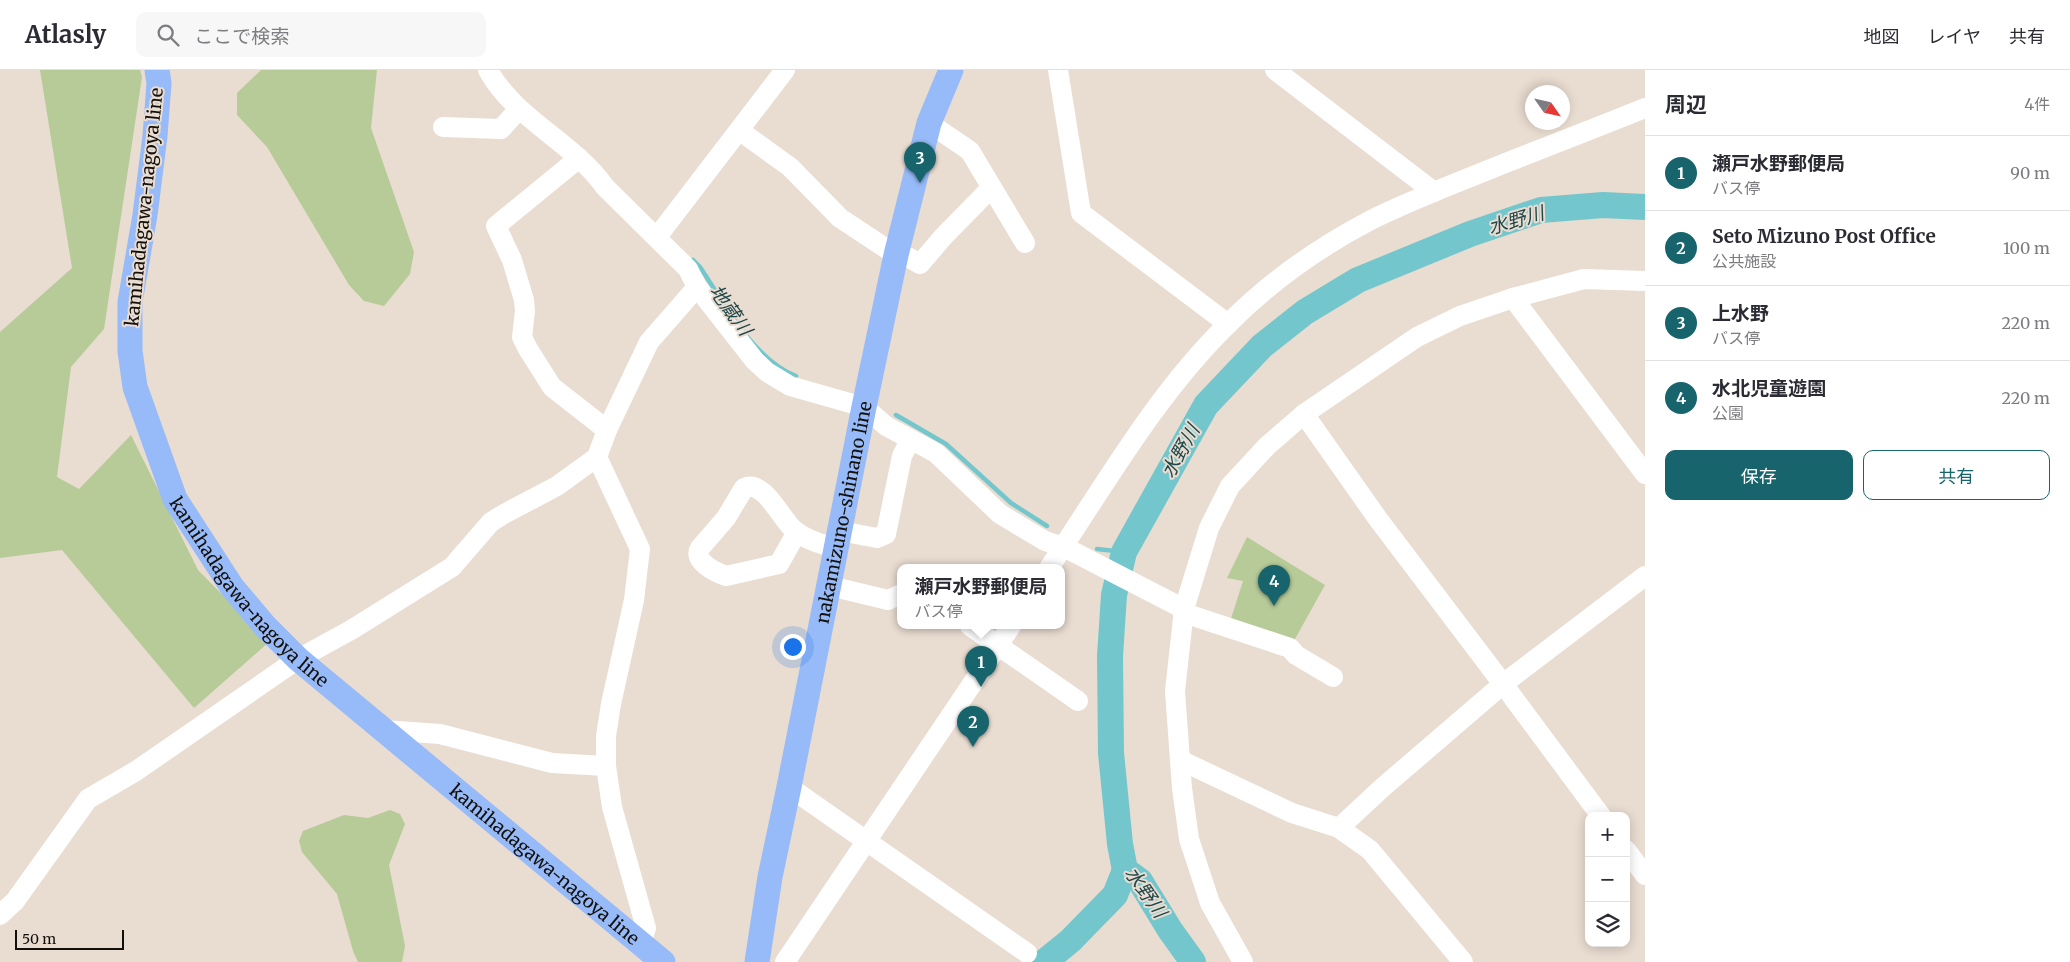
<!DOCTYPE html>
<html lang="ja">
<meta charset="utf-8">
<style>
:root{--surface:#fff;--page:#f7f7f7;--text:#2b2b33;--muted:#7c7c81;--line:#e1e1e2;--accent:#17646c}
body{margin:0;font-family:Merriweather,"Noto Sans JP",serif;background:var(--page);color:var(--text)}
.controls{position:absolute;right:15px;bottom:15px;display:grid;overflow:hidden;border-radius:10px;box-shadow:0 2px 12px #0003}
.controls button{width:45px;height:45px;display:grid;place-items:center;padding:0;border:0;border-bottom:1px solid var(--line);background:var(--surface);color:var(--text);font:25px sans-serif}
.compass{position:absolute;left:1525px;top:15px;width:45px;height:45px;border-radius:50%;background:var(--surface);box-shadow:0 2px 12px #0003;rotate:124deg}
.scale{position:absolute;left:15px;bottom:12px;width:109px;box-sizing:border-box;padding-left:5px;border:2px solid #130f0b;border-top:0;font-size:14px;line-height:18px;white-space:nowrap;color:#130f0b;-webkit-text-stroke:4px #e9dcd1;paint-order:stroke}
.you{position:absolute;left:792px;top:576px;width:18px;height:18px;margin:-12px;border:4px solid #fff;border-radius:50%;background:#1a73e8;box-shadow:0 0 0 8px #1a73e833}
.badge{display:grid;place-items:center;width:32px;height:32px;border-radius:50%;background:var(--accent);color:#fff;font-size:16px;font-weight:700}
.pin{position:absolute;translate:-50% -41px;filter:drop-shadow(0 1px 2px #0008)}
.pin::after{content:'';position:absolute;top:26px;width:18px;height:15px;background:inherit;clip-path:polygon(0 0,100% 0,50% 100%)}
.popup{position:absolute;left:897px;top:494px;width:168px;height:65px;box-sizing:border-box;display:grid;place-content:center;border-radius:10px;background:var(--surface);filter:drop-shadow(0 1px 4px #0005);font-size:16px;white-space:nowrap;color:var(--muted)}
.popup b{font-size:19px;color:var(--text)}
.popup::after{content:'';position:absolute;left:50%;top:100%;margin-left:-10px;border:10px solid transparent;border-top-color:var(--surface)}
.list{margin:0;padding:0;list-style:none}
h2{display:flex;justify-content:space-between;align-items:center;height:65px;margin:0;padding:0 20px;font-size:21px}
h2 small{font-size:16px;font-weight:400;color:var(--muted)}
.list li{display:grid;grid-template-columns:32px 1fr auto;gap:15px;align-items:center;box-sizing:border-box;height:75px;padding:0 20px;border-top:1px solid var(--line)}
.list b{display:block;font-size:19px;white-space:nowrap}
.list p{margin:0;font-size:16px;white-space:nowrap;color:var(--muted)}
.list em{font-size:16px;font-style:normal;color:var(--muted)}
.actions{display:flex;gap:10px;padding:15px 20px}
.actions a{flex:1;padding:11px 0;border:1px solid var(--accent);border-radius:10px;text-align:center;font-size:18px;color:var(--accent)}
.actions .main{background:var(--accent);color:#fff}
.icon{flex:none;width:28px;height:28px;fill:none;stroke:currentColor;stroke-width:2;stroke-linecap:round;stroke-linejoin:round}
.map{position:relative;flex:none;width:1645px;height:892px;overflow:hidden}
header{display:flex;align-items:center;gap:30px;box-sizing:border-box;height:70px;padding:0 25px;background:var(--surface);border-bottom:1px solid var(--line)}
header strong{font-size:24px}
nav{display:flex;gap:28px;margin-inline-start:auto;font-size:18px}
.search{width:350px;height:45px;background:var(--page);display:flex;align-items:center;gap:12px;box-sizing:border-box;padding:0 18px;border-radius:10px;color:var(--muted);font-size:19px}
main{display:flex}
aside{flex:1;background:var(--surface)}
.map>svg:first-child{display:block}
.green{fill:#b7cb99}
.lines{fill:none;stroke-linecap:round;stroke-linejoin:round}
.stream{stroke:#73c7cc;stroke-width:4.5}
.river{stroke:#73c7cc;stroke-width:26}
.minor{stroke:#fff;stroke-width:20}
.major{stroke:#97baf8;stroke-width:25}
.labels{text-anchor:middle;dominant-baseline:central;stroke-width:4;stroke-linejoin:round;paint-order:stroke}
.street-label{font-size:18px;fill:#130f0b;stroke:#e9dcd1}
.water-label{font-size:19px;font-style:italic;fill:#20484a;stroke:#e9dcd1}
</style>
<header>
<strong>Atlasly</strong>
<div class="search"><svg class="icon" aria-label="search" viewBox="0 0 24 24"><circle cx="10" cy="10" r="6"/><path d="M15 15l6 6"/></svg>ここで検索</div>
<nav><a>地図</a><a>レイヤ</a><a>共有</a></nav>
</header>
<main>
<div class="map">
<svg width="1645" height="892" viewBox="0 0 1645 892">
<rect width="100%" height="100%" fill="#e9dcd1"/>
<g class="green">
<polygon points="40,0 140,0 142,7 104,259 71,297 57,407 79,419 131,365 198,500 269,572 194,638 62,480 0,488 0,262 72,198"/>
<polygon points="261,0 377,0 371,58 414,182 410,204 384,236 364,231 349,215 267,77 237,45 237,23"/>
<polygon points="1247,467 1325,515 1290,578 1228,558 1243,511 1227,508"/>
<polygon points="390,740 400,744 405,754 389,795 405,876 402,892 358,892 353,881 337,824 302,782 299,771 303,761 344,745 368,748"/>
</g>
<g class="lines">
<g class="stream">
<path d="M693,190L700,197C724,233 754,290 796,306"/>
<polyline points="896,345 946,374 1011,433 1047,456"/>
<polyline points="1097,479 1124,482"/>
</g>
<g class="river">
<polyline points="1044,892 1070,871 1115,825 1125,800"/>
<polyline points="1193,892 1170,860 1140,811 1125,800 1120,774 1111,683 1110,586 1114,525 1124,482 1206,335 1262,276 1305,242 1358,210 1470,164 1541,140 1603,135 1645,137"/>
</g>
<g class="minor">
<path d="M488,0C516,50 572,71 605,117L688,199L697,217L755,291L767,302L790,316L864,337L886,356L936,383L1000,444L1045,471L1064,477L1184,539"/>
<polyline points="1058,0 1081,143 1228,254"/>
<polyline points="1275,0 1434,122"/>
<polyline points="929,53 970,81 1025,173"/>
<polyline points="443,57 501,59 519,39"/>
<polyline points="740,61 790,97 840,148 896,185 904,185 920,194 943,167 991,118"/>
<polyline points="579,88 496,156 512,190 524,230 525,241 522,267 528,279 552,317 607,360"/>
<polyline points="657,167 785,0"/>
<polyline points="1513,228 1645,404"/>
<polyline points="1304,344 1378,449 1503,614 1601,746"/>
<polyline points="597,387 640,479 634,530 611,634 606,666 606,696 612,737 646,858 641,874"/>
<polyline points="840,461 877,468 886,464 902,386 910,370"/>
<path d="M797,462L779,494L726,506C715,502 692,491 700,478L726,448L744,418C764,409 781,449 794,460C805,469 823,475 837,478"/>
<path d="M1049,498C1105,415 1156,324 1229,253C1270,212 1319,177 1371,150C1413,129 1459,112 1503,94C1551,75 1598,57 1645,38"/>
<polyline points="830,516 888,530 901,524"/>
<polyline points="1184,543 1290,578 1296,585 1333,607"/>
<polyline points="970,556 1078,631"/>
<polyline points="384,660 440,664 552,693 606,696"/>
<polyline points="1180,690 1292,743 1339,758 1370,780 1463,892"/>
<polyline points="789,717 1027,883"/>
<polyline points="1339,758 1382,718 1503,614 1645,506"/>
<polyline points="1626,780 1645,805"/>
<polyline points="0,845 15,831 88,729 136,701 298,589 351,560 452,497 491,452 504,444 557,416 597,387 607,360 649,272 697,217"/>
<polyline points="785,892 1011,556"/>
<polyline points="1243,892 1210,833 1189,769 1182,718 1175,621 1184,539 1209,458 1230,416 1267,376 1304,344 1417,267 1460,246 1513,228 1584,209 1645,211"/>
</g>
<g class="major">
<path id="s1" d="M157,0L159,13L155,66L145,145L130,232V281L135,317L175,429L232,517L265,556L298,589L663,892"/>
<path id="s2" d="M757,892L770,807L789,717L864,337L896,185L929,53L951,0"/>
</g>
</g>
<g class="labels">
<g class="street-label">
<text transform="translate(144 137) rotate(-84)">kamihadagawa-nagoya line</text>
<text stroke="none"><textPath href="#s2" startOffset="458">nakamizuno-shinano line</textPath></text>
<text stroke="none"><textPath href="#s1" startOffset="558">kamihadagawa-nagoya line</textPath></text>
<text stroke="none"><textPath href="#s1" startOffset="962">kamihadagawa-nagoya line</textPath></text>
</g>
<g class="water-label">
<text transform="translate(1516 150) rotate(-16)">水野川</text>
<text transform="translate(731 240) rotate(54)">地蔵川</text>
<text transform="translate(1180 381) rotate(-61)">水野川</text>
<text transform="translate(1146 822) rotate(55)">水野川</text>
</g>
</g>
</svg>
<div class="controls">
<button>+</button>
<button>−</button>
<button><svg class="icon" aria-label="layers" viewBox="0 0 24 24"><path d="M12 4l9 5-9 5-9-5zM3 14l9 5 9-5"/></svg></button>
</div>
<svg class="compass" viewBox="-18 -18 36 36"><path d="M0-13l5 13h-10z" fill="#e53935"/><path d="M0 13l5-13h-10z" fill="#7c7c81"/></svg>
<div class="scale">50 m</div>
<div class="you"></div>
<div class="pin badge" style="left:981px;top:617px">1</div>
<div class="popup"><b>瀬戸水野郵便局</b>バス停</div>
<div class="pin badge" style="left:973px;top:677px">2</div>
<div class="pin badge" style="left:920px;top:113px">3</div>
<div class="pin badge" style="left:1274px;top:536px">4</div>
</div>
<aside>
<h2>周辺<small>4件</small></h2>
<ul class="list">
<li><span class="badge">1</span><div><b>瀬戸水野郵便局</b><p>バス停</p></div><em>90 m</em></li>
<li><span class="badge">2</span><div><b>Seto Mizuno Post Office</b><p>公共施設</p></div><em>100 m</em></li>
<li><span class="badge">3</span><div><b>上水野</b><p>バス停</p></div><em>220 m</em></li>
<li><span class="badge">4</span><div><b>水北児童遊園</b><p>公園</p></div><em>220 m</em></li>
</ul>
<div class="actions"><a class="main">保存</a><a>共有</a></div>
</aside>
</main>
